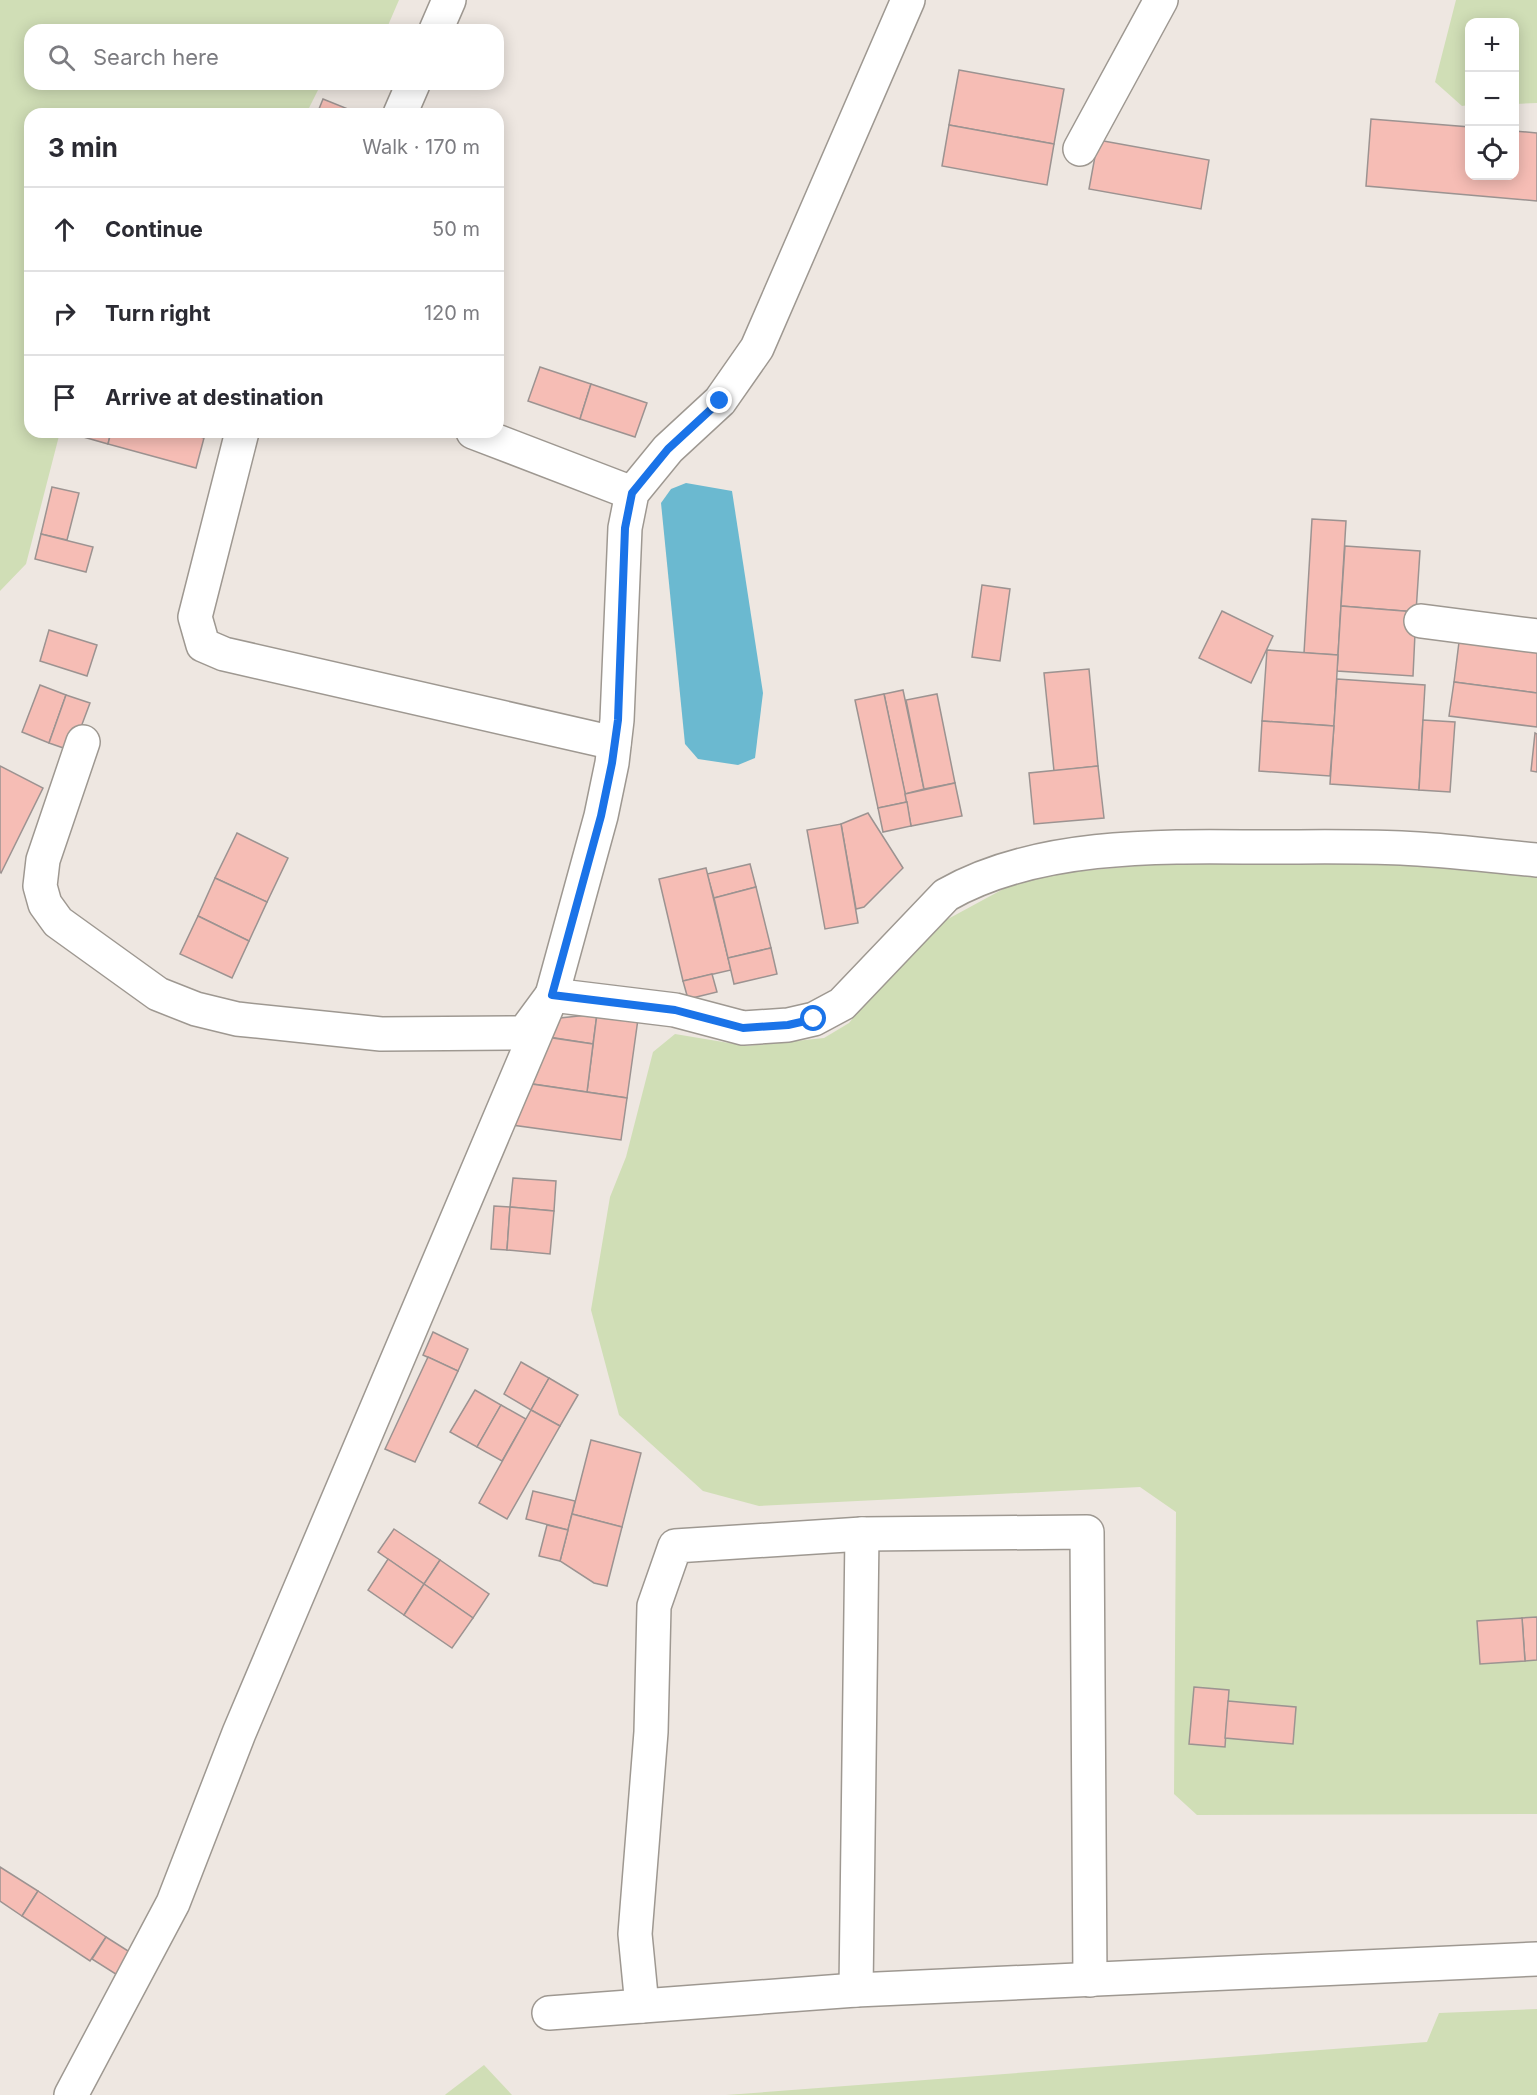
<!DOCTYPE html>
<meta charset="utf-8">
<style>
:root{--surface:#fff;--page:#f7f7f7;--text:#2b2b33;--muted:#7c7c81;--line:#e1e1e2}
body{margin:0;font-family:Inter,sans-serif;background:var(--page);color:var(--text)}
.controls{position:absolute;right:18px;top:18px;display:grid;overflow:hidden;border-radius:12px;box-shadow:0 3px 15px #0003}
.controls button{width:54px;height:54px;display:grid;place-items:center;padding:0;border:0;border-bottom:2px solid var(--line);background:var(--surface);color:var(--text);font:30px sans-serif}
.stop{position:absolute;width:18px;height:18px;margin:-14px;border:4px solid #1a73e8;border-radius:50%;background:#fff}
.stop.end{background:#1a73e8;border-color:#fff;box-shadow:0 2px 6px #0008}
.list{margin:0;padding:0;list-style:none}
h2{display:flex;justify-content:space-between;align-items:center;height:78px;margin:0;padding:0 24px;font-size:26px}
h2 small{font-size:20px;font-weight:400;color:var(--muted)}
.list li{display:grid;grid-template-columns:39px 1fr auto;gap:18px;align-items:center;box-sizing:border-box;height:84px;padding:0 24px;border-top:2px solid var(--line)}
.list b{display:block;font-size:22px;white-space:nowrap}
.list em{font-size:20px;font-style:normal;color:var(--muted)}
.icon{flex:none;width:33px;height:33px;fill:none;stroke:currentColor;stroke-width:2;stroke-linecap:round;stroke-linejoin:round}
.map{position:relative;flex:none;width:1537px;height:2095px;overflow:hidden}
.search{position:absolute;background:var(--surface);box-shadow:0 3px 15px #0003;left:24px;top:24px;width:480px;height:66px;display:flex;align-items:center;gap:15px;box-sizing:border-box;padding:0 21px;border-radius:18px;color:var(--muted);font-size:22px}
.panel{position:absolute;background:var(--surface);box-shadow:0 3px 15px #0003;left:24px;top:108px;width:480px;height:330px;border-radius:18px}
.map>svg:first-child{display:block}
.green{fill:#d0deb6}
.water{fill:#6bb9d0}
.building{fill:#f6bdb5;stroke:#9c9391;stroke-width:1.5}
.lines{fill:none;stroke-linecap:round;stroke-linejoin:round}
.minor-casing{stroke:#9e9891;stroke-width:36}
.minor{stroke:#fff;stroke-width:33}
.route{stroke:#1a73e8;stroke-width:8}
</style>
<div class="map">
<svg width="1537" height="2095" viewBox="0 0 1537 2095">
<rect width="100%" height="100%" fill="#eee7e1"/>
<g class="green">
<polygon points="0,0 399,0 386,30 30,30 30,84 321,84 306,114 30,114 30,432 60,432 26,564 0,591"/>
<polygon points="1456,0 1537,0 1537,103 1515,104 1514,22 1470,22 1469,105 1462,106 1435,82"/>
<polygon points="1202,860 1400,864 1537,877 1537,1814 1197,1815 1174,1794 1176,1512 1140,1487 759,1506 703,1491 619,1415 591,1310 610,1197 626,1157 653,1052 675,1034 747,1046 824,1038 849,1023 894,967 935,926 1027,876"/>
<polygon points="1537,2009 1537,2095 726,2095 1427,2042 1439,2013"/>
<polygon points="484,2065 512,2095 445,2095 446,2094"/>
</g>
<polygon class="water" points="686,483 732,491 763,693 755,758 738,765 698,759 685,744 661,503 671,489"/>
<g class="building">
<polygon points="959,70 1064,89 1054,144 949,125"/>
<polygon points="323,99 353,111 351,114 317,114"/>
<polygon points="1371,119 1470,127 1470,176 1514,176 1514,131 1537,133 1537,201 1366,186"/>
<polygon points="949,125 1054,144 1047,185 942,166"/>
<polygon points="1098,140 1209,160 1201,209 1089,189"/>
<polygon points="540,367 591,384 580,419 528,401"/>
<polygon points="591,384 647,403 635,437 580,419"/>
<polygon points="66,432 111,432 108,444"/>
<polygon points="111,432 182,432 204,438 196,468 108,444"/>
<polygon points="52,487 79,493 67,540 41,534"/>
<polygon points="1312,519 1346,521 1338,655 1304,653"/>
<polygon points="41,534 93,547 86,572 35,559"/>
<polygon points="1345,546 1420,551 1416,612 1341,606"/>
<polygon points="982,585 1010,589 1000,661 972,657"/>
<polygon points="1341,606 1416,612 1413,676 1337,671"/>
<polygon points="1222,611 1273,636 1251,683 1199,658"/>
<polygon points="49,630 97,645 87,676 40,661"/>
<polygon points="1460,634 1537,644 1537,693 1454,682"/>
<polygon points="1267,650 1338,655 1334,726 1262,721"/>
<polygon points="1089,669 1098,766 1054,771 1044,673"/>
<polygon points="1337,679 1425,685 1419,790 1330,784"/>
<polygon points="1454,682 1537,693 1537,727 1449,716"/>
<polygon points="40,685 66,695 49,743 22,732"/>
<polygon points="903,690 924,789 905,794 884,694"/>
<polygon points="884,694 907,802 878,808 855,700"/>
<polygon points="937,694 955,783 924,789 906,700"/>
<polygon points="66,695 90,703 72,751 49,743"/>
<polygon points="1423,720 1455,722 1450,792 1419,790"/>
<polygon points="1262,721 1334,726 1330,776 1259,771"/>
<polygon points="1535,733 1537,734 1537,772 1531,771"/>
<polygon points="0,766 43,788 1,873 0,872"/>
<polygon points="1098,766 1104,818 1034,824 1029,773"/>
<polygon points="955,783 962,816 911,826 905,794"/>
<polygon points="907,802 911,826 883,832 878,808"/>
<polygon points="868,813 903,868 864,907 856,909 841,824"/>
<polygon points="841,824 858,923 825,929 807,830"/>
<polygon points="237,833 288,858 267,902 215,878"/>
<polygon points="750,864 756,887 714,898 707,874"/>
<polygon points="706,868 731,970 683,981 659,879"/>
<polygon points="215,878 267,902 249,941 198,916"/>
<polygon points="756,887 771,948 728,958 714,898"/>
<polygon points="198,916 249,941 232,978 180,954"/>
<polygon points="771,948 777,974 734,984 728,958"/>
<polygon points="712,974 717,992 688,999 683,981"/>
<polygon points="597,1014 593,1044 549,1037 560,1018"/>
<polygon points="597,1014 638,1019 627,1098 587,1092"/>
<polygon points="539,1036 593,1044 587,1092 533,1084"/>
<polygon points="518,1082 627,1098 621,1140 512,1125"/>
<polygon points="513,1178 556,1181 554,1211 510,1207"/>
<polygon points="494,1206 510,1207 507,1250 491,1249"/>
<polygon points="510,1207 554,1211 550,1254 507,1250"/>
<polygon points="433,1332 468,1349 458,1371 423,1355"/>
<polygon points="428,1357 458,1371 415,1462 385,1449"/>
<polygon points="521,1362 549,1378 531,1410 504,1394"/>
<polygon points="549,1378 578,1395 560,1426 531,1410"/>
<polygon points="475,1390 501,1405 477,1447 450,1432"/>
<polygon points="501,1405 526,1419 502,1461 477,1447"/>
<polygon points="531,1410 560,1426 507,1519 479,1503"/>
<polygon points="591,1440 641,1453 622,1527 572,1514"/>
<polygon points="533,1491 575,1501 568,1530 526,1519"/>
<polygon points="572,1514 622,1527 607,1586 594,1583 560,1561"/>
<polygon points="547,1525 568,1530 560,1561 539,1556"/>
<polygon points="394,1529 440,1560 424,1584 378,1552"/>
<polygon points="388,1559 424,1584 404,1615 368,1590"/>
<polygon points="440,1560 489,1594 473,1618 424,1584"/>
<polygon points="424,1584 473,1618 452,1648 404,1615"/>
<polygon points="1537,1617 1537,1660 1525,1661 1522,1618"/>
<polygon points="1522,1618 1525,1661 1480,1664 1477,1621"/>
<polygon points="1194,1687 1229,1690 1225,1747 1189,1744"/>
<polygon points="1228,1701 1296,1707 1293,1744 1225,1738"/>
<polygon points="0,1867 38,1891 22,1916 0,1901"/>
<polygon points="38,1891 106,1937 90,1961 22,1916"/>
<polygon points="106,1937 136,1956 122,1978 92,1959"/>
</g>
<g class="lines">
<defs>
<g id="minor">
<polyline points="436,30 449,0"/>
<polyline points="400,114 413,84"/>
<polyline points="1080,149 1161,0"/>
<polyline points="242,432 195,617 203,645 224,654 614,743"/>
<polyline points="473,432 632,493"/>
<polyline points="1421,621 1537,636"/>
<path d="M83,742L43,860L40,886L45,904L58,922L158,994L196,1009L237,1019L381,1034L524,1033L552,995L675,1010L743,1028L788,1025L814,1019L842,1004L946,895C1037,843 1162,846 1265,847C1310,847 1356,846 1401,848C1447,850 1492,856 1537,860"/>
<polyline points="856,1990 862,1534"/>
<polyline points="642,2006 635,1934 651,1732 654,1606 675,1546 862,1534 1087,1532 1090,1980"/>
<polyline points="549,2013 856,1990 1537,1959"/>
<polyline points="71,2095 173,1903 239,1733 552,995 601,816 612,763 617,720 625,528 632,493 668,449 720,401 757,348 908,0"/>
</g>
</defs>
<use href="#minor" class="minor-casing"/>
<use href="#minor" class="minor"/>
</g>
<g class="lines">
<polyline class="route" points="720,401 668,449 632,493 625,528 618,720 612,763 601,816 552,995 675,1010 743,1028 788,1025 814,1019"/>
</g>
</svg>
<div class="controls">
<button>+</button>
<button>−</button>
<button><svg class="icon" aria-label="locate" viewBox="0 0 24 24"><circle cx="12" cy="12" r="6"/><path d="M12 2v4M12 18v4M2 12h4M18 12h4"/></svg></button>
</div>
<div class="stop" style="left:814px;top:1019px"></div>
<div class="stop end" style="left:720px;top:401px"></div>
<div class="search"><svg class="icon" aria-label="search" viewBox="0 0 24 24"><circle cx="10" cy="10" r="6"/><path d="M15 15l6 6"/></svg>Search here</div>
<section class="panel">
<h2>3 min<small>Walk · 170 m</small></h2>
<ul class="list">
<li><svg class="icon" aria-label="ahead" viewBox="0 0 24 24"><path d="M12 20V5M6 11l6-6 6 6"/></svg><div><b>Continue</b></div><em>50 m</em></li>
<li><svg class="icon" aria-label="right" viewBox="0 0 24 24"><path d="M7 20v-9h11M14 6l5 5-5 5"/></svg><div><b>Turn right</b></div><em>120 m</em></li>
<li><svg class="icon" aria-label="arrive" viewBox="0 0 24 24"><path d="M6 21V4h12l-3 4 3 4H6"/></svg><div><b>Arrive at destination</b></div></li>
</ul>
</section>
</div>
